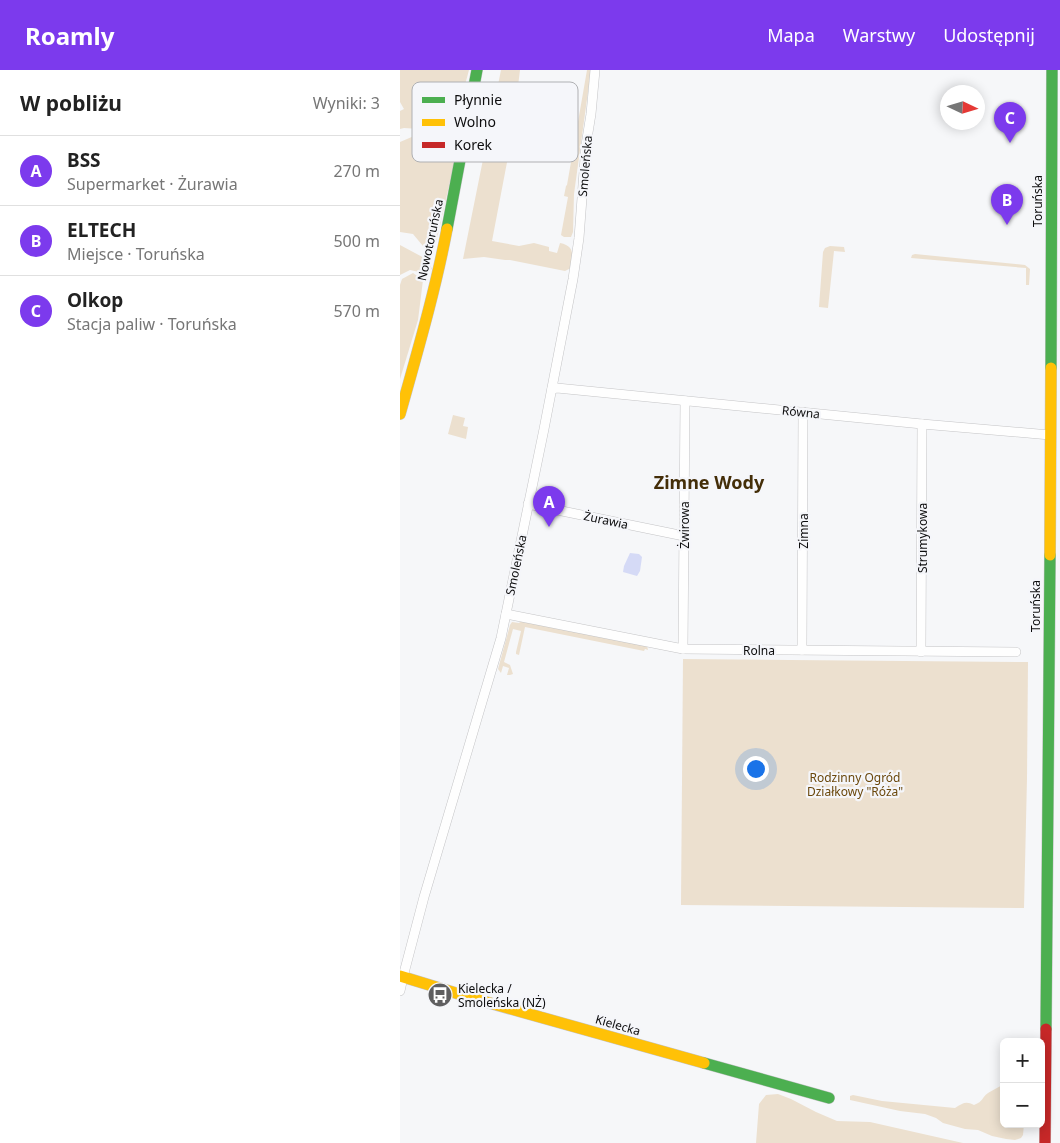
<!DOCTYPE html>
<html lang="pl">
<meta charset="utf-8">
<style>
:root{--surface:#fff;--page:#f6f6f6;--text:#222;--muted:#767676;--line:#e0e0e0;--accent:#7c3aed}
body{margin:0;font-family:"Noto Sans",sans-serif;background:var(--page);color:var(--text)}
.controls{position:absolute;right:15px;bottom:15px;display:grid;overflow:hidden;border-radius:8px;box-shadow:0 2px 12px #0003}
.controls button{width:45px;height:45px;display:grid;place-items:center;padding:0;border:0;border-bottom:1px solid var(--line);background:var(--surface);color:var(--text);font:25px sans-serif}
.compass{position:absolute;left:540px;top:15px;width:45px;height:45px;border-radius:50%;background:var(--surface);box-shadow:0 2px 12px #0003;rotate:94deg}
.you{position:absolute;left:355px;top:698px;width:18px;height:18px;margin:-12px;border:4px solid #fff;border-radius:50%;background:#1a73e8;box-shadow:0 0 0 8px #1a73e833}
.badge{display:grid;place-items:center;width:32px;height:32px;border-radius:50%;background:var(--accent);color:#fff;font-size:16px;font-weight:700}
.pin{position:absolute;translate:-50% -41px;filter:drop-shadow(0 1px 2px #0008)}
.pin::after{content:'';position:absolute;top:26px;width:18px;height:15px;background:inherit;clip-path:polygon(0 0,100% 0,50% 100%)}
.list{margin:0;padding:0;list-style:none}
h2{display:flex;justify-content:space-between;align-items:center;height:65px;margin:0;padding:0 20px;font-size:21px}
h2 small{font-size:16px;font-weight:400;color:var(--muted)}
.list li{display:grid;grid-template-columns:32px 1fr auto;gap:15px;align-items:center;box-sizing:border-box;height:70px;padding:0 20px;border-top:1px solid var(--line)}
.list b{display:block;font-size:19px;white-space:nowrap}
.list p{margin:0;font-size:16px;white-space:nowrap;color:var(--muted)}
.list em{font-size:16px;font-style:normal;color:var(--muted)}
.map{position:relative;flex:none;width:660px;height:1073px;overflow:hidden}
header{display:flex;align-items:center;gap:30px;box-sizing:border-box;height:70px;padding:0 25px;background:var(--accent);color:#fff}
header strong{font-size:24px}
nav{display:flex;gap:28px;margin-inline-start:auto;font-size:18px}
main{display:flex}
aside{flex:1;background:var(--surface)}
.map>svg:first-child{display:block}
.green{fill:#ece0cf}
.water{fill:#d5daf6}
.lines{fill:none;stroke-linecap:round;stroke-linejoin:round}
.street-casing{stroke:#c4c4c6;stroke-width:10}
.fast-casing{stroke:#c4c4c6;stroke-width:12}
.slow-casing{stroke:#c4c4c6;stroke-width:12}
.jam-casing{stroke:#c4c4c6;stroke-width:12}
.street{stroke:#fefefe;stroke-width:9}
.fast{stroke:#4caf50;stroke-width:11}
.slow{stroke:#ffc107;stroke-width:11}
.jam{stroke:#c62828;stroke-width:11}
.labels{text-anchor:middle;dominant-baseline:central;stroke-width:4.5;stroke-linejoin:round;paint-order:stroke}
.street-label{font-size:12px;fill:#0d0d0e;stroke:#f5f6fa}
.park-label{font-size:12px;fill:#6b480c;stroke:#f5f6fa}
.poi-label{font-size:12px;fill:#0d0d0e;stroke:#f5f6fa;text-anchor:start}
.district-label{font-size:18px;font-weight:bold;fill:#442e08;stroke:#f5f6fa}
.key{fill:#f5f6fa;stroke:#afb0b3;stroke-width:1}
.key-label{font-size:14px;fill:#0d0d0e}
</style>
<header>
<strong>Roamly</strong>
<nav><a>Mapa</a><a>Warstwy</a><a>Udostępnij</a></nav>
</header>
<main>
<aside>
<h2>W pobliżu<small>Wyniki: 3</small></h2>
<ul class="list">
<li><span class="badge">A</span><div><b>BSS</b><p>Supermarket · Żurawia</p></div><em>270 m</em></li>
<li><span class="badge">B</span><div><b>ELTECH</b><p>Miejsce · Toruńska</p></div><em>500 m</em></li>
<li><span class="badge">C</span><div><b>Olkop</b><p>Stacja paliw · Toruńska</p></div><em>570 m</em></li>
</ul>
</aside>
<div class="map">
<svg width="660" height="1073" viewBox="0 0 660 1073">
<rect width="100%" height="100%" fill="#f6f7f9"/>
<g class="green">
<polygon points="0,0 69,0 65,15 62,49 52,57 35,60 4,58 0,59 0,41 4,39 0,32"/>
<path d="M101,0H120L118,16L114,15L112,26L115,44L111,69L109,53H104L108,87L92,171L119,176L134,173L149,177V181L157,183L160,173C175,176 173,185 171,198L165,201L110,190H105L84,187L63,189Z"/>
<polygon points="187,0 191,0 174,124 173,162 171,167 164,167 161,165 168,127 164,126 166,116 167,115"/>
<polygon points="14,66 54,68 58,76 36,173 33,176 23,176 13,164 0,162 0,72"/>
<polygon points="0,175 28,190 32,199 24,203 10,200 0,205"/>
<polygon points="430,176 444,177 445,182 434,181 428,238 419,237 423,182 425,178"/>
<polygon points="515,184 625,195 630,199 629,215 626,215 626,198 511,188 512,185"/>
<polygon points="13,203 23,210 18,250 0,309 0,215 2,209"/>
<polygon points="53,345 65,348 63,356 68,357 66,369 48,364"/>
<polygon points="121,551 247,576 248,580 245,579 244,581 125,557 119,585 116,584 116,582 121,561 113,559 104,592 110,595 113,604 110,605 107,605 109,598 103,596 101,603 98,599 110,555 112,552 119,553"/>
<polygon points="283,589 628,592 627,708 624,838 281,835"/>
<path d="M604,1014V1054H624L623,1065L621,1068L615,1070L606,1069L592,1066L578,1060L565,1059L543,1053L536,1048L525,1044L500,1041L450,1030V1026L453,1025L482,1031L555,1038C563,1033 566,1031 574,1035C584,1031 581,1028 588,1023C593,1020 599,1017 604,1014Z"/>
<polygon points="378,1024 391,1029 416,1042 437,1051 470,1052 563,1073 356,1073 359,1034 366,1025"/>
</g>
<polygon class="water" points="230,483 239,484 242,487 240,501 237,506 223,502 224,496"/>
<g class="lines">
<defs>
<g id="street">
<polyline points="152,319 157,318 522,354 650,365"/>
<polyline points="128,434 284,466"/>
<polyline points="106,544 283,579 616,582"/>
<polyline points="283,579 285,331"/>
<polyline points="402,580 403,342"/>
<polyline points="521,582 522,354"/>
<polyline points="0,921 4,903 24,827 101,568 144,359 173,209 179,168 186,75 191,44 195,0"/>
</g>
<g id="fast">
<polyline points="47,159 77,0"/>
<polyline points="651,298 652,0"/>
<polyline points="646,959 650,485"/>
<polyline points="304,993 429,1028"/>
</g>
<g id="slow">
<path d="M0,344C17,283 35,222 47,159"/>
<polyline points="650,485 651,298"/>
<polyline points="0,906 72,928 304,993"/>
</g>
<polyline id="jam" points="645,1073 646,959"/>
</defs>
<use href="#street" class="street-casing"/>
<use href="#fast" class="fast-casing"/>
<use href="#slow" class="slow-casing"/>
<use href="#jam" class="jam-casing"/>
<use href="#street" class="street"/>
<use href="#fast" class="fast"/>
<use href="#slow" class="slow"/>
<use href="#jam" class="jam"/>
</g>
<defs>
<symbol id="bus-disc" viewBox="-11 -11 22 22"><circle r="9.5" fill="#5f5f60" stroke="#f5f6fa"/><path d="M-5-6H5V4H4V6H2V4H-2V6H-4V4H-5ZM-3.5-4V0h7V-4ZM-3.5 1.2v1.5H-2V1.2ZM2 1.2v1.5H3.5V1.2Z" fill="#fff"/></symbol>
</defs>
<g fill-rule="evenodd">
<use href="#bus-disc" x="26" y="911" width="28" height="28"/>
</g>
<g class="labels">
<g class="street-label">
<text transform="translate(185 96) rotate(-85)">Smoleńska</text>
<text transform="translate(637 131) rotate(-90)">Toruńska</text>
<text transform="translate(30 170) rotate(-78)">Nowotoruńska</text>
<text transform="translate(401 342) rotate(6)">Równa</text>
<text transform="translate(206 450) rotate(12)">Żurawia</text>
<text transform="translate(284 455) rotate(-90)">Żwirowa</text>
<text transform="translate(403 461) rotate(-90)">Zimna</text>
<text transform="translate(522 468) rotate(-90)">Strumykowa</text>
<text transform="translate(116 495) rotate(-78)">Smoleńska</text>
<text transform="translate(635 536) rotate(-90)">Toruńska</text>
<text x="359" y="580">Rolna</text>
<text transform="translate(218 955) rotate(16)">Kielecka</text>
</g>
<g class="park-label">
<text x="455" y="707">Rodzinny Ogród<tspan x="455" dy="14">Działkowy "Róża"</tspan></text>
</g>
<g class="poi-label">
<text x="58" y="918">Kielecka /<tspan x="58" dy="14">Smoleńska (NŻ)</tspan></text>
</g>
<g class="district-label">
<text x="309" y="412">Zimne Wody</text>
</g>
</g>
<rect x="12" y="12" width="166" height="80" rx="8" class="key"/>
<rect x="22" y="27" width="23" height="6" fill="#4caf50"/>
<rect x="22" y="49" width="23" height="7" fill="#ffc107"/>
<rect x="22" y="72" width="23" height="6" fill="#c62828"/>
<g class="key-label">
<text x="54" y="35">Płynnie</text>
<text x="54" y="57">Wolno</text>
<text x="54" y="80">Korek</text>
</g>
</svg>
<div class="controls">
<button>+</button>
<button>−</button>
</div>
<svg class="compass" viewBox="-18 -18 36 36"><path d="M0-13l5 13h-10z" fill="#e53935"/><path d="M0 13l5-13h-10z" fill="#767676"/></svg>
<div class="you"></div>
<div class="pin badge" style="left:149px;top:457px">A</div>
<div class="pin badge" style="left:607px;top:155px">B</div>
<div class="pin badge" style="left:610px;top:73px">C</div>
</div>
</main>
